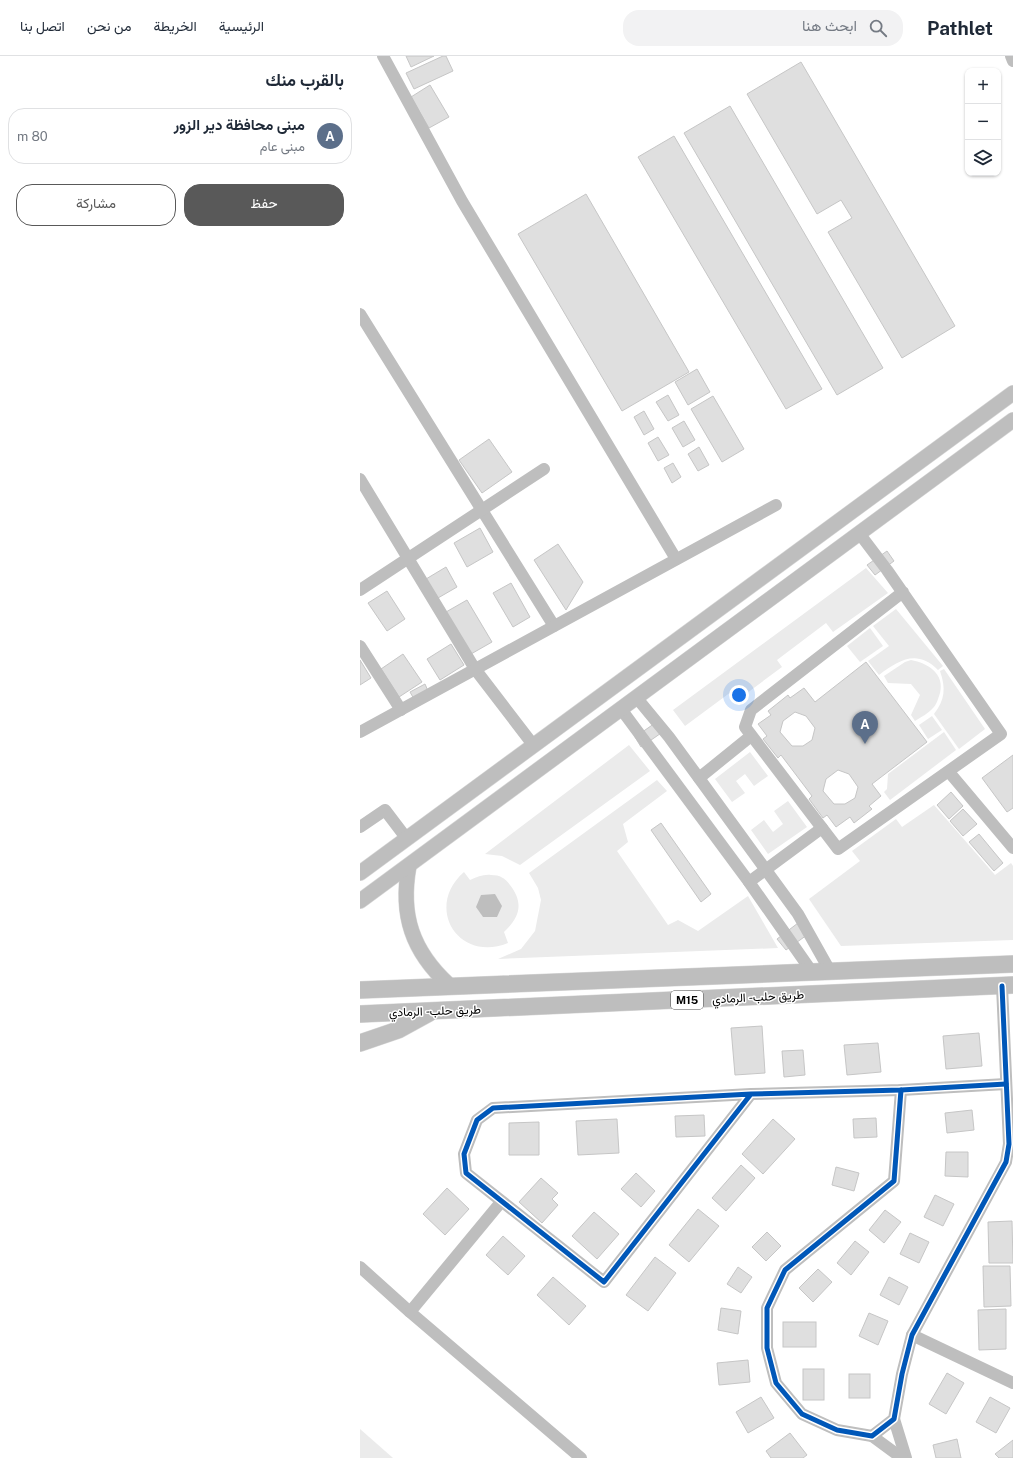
<!DOCTYPE html>
<html lang="ar">
<meta charset="utf-8">
<style>
:root{--surface:#fff;--page:#f2f2f3;--text:#1f2937;--muted:#747a83;--line:#e0e1e3;--accent:#595959}
body{margin:0;font-family:"Public Sans",Vazirmatn,sans-serif;background:var(--page);color:var(--text);direction:rtl}
.controls{position:absolute;right:12px;top:12px;display:grid;overflow:hidden;border-radius:8px;box-shadow:0 1px 3px #0004}
.controls button{width:36px;height:36px;display:grid;place-items:center;padding:0;border:0;border-bottom:1px solid var(--line);background:var(--surface);color:var(--text);font:20px sans-serif}
.you{position:absolute;left:379px;top:639px;width:14px;height:14px;margin:-10px;border:3px solid #fff;border-radius:50%;background:#1a73e8;box-shadow:0 0 0 6px #1a73e833}
.badge{display:grid;place-items:center;width:26px;height:26px;border-radius:50%;background:var(--accent);color:#fff;font-size:13px;font-weight:700}
.pin{position:absolute;translate:-50% -33px;filter:drop-shadow(0 1px 2px #0008)}
.pin::after{content:'';position:absolute;top:21px;width:14px;height:12px;background:inherit;clip-path:polygon(0 0,100% 0,50% 100%)}
.list{margin:0;padding:0;list-style:none}
h2{display:flex;justify-content:space-between;align-items:center;height:52px;margin:0;padding:0 16px;font-size:17px}
h2 small{font-size:13px;font-weight:400;color:var(--muted)}
.list li{display:grid;grid-template-columns:26px 1fr auto;gap:12px;align-items:center;box-sizing:border-box;height:56px;margin:0 8px 8px;padding:0 8px;border:1px solid var(--line);border-radius:16px}
.list b{display:block;font-size:15px;white-space:nowrap}
.list p{margin:0;font-size:13px;white-space:nowrap;color:var(--muted)}
.list em{font-size:13px;font-style:normal;color:var(--muted)}
.actions{display:flex;gap:8px;padding:12px 16px}
.actions a{flex:1;padding:9px 0;border:1px solid var(--accent);border-radius:16px;text-align:center;font-size:14px;color:var(--accent)}
.actions .main{background:var(--accent);color:#fff}
.icon{flex:none;width:22px;height:22px;fill:none;stroke:currentColor;stroke-width:2;stroke-linecap:round;stroke-linejoin:round}
.map{position:relative;flex:none;width:653px;height:1402px;overflow:hidden;direction:ltr}
header{display:flex;align-items:center;gap:24px;box-sizing:border-box;height:56px;padding:0 20px;background:var(--surface);border-bottom:1px solid var(--line)}
header strong{font-size:19px}
nav{display:flex;gap:22px;margin-inline-start:auto;font-size:14px}
.search{width:280px;height:36px;background:var(--page);display:flex;align-items:center;gap:10px;box-sizing:border-box;padding:0 14px;border-radius:16px;color:var(--muted);font-size:15px}
main{display:flex}
aside{flex:1;background:var(--surface)}
.map>svg:first-child{display:block}
.green{fill:#ebebeb}
.water{fill:#bebebe}
.building{fill:#dfdfdf;stroke:#c6c6c6;fill-rule:evenodd}
.lines{fill:none;stroke-linecap:round;stroke-linejoin:round}
.major-casing{stroke:#dbdbdb;stroke-width:16}
.highway-casing{stroke:#dbdbdb;stroke-width:18}
.minor{stroke:#bebebe;stroke-width:12}
.major{stroke:#bebebe;stroke-width:15}
.highway{stroke:#bebebe;stroke-width:17}
.cycleway-casing{stroke:#fff;stroke-width:8}
.cycleway{stroke:#0057b8;stroke-width:5}
.labels{text-anchor:middle;dominant-baseline:central;stroke-width:3;stroke-linejoin:round;paint-order:stroke}
.shield{fill:#fff;stroke:#4c4c4c;stroke-width:1}
.shield-label{font-size:11px;font-weight:bold;fill:#000}
.street-label{font-size:12px;fill:#000;stroke:#fff}
</style>
<header>
<strong>Pathlet</strong>
<div class="search"><svg class="icon" aria-label="search" viewBox="0 0 24 24"><circle cx="10" cy="10" r="6"/><path d="M15 15l6 6"/></svg>ابحث هنا</div>
<nav><a>الرئيسية</a><a>الخريطة</a><a>من نحن</a><a>اتصل بنا</a></nav>
</header>
<main>
<div class="map">
<svg width="653" height="1402" viewBox="0 0 653 1402">
<rect width="100%" height="100%" fill="#fff"/>
<g class="green">
<polygon points="506,512 528,537 473,576 466,567 417,604 422,611 383,640 375,633 325,670 313,654"/>
<path d="M536,553L583,610L578,614C557,593 539,604 519,619L508,605L529,590L513,570Z"/>
<polygon points="510,572 523,590 500,606 487,590"/>
<path d="M551,604C568,607 585,618 580,637C578,643 577,648 573,652C569,657 561,661 555,665L551,659L560,639L551,628L528,627L524,620L545,606Z"/>
<path d="M584,613L625,673L599,693L574,658C585,644 586,632 580,615Z"/>
<polygon points="572,660 582,674 568,683 559,669"/>
<polygon points="584,676 596,694 530,744 524,736 527,733 528,718"/>
<polygon points="269,689 290,715 160,809 142,800 125,798"/>
<polygon points="390,696 408,720 394,730 385,718 376,725 385,737 372,746 355,723"/>
<polygon points="297,724 307,735 263,768 268,786 257,795 308,869 318,864 338,875 388,840 418,892 138,903 161,893 175,875 181,844 178,832 169,817"/>
<polygon points="428,745 447,771 408,798 391,774 404,764 413,776 423,768 414,755"/>
<polygon points="574,749 635,819 651,807 653,810 653,884 481,890 449,843 500,805 492,795 536,763 542,771"/>
<path d="M104,816L110,824C117,821 124,818 131,819C140,819 145,822 150,829C164,847 160,861 144,876L148,887C98,907 64,851 104,816Z"/>
<polygon points="0,1373 33,1402 0,1402"/>
</g>
<polygon class="water" points="135,838 142,850 137,861 123,861 116,851 121,839"/>
<g class="building">
<polygon points="46,0 74,0 51,11"/>
<polygon points="83,0 86,0 93,15 54,33 46,17"/>
<polygon points="441,6 595,270 542,302 468,176 492,162 481,144 457,158 387,38"/>
<polygon points="70,29 89,61 69,72 51,41"/>
<polygon points="370,50 523,312 477,339 324,77"/>
<polygon points="314,80 462,333 426,353 278,101"/>
<polygon points="226,138 329,316 262,355 158,178"/>
<polygon points="337,313 350,336 328,349 315,326"/>
<polygon points="308,339 319,359 308,365 296,346"/>
<polygon points="353,340 384,393 362,406 331,353"/>
<polygon points="284,355 294,373 284,379 274,361"/>
<polygon points="324,365 335,384 323,391 312,372"/>
<polygon points="298,381 309,399 298,405 288,387"/>
<polygon points="129,383 152,416 122,437 99,404"/>
<polygon points="339,391 349,409 338,415 328,398"/>
<polygon points="313,407 321,421 312,427 304,412"/>
<polygon points="120,472 133,496 107,511 94,487"/>
<polygon points="198,488 223,526 206,554 174,504"/>
<polygon points="527,495 534,505 515,519 507,509"/>
<polygon points="86,511 97,531 78,542 66,523"/>
<polygon points="151,527 170,561 153,571 133,537"/>
<polygon points="27,535 45,563 27,575 8,547"/>
<polygon points="107,544 132,586 111,598 86,556"/>
<polygon points="91,588 104,609 80,624 67,603"/>
<polygon points="43,598 62,626 39,641 21,613"/>
<polygon points="0,604 11,622 0,629"/>
<path d="M506,606L567,686L512,728L521,740L509,750L512,753L494,767L490,761L476,771L467,759L463,762L449,743L452,740L421,699L418,702L403,683L407,680L398,668L411,659L408,655L428,639L430,642L444,632L455,646ZM435,656L446,660L455,672L452,684L443,690H432L420,676L423,665ZM478,714L489,718L498,731L495,742L485,748H474L463,735L466,723Z"/>
<polygon points="65,628 68,635 54,643 50,636"/>
<polygon points="301,663 307,673 281,691 275,681"/>
<polygon points="653,699 653,752 647,756 622,722"/>
<polygon points="591,736 603,750 589,763 577,749"/>
<polygon points="603,753 617,768 603,780 590,765"/>
<polygon points="301,767 351,838 341,846 291,774"/>
<polygon points="619,778 643,807 634,815 609,786"/>
<polygon points="438,867 447,879 426,894 417,883"/>
<polygon points="402,970 405,1017 375,1019 371,972"/>
<polygon points="619,977 622,1010 586,1013 583,980"/>
<polygon points="518,987 521,1016 487,1019 484,989"/>
<polygon points="443,994 445,1019 424,1021 422,995"/>
<polygon points="612,1054 614,1074 587,1077 585,1057"/>
<polygon points="344,1059 345,1080 316,1081 315,1060"/>
<polygon points="516,1062 517,1081 494,1082 493,1063"/>
<polygon points="257,1063 259,1097 218,1099 216,1065"/>
<polygon points="413,1063 435,1083 403,1118 382,1098"/>
<polygon points="179,1066 179,1099 149,1099 149,1067"/>
<polygon points="586,1096 608,1096 608,1121 585,1120"/>
<polygon points="381,1109 395,1122 366,1155 352,1142"/>
<polygon points="476,1111 499,1117 494,1135 472,1129"/>
<polygon points="276,1117 295,1135 281,1151 261,1133"/>
<polygon points="181,1122 198,1137 192,1143 198,1149 182,1167 159,1146"/>
<polygon points="87,1132 109,1153 85,1179 63,1158"/>
<polygon points="575,1139 594,1148 583,1170 564,1161"/>
<polygon points="338,1153 359,1170 329,1206 309,1189"/>
<polygon points="525,1154 541,1166 524,1187 509,1174"/>
<polygon points="234,1156 259,1178 237,1203 212,1180"/>
<polygon points="652,1165 653,1207 629,1207 628,1166"/>
<polygon points="407,1176 421,1190 406,1205 392,1191"/>
<polygon points="550,1177 569,1186 559,1207 540,1198"/>
<polygon points="143,1180 165,1200 148,1219 126,1199"/>
<polygon points="495,1185 509,1196 491,1219 477,1207"/>
<polygon points="295,1201 316,1217 288,1255 266,1239"/>
<polygon points="623,1210 650,1210 651,1250 624,1251"/>
<polygon points="378,1211 392,1221 381,1237 367,1228"/>
<polygon points="458,1213 472,1226 453,1246 439,1232"/>
<polygon points="193,1221 226,1250 209,1269 177,1239"/>
<polygon points="529,1221 548,1231 539,1249 520,1239"/>
<polygon points="361,1252 381,1255 378,1278 358,1274"/>
<polygon points="646,1253 646,1293 619,1294 618,1254"/>
<polygon points="509,1257 528,1265 518,1289 499,1280"/>
<rect x="423" y="1266" width="33" height="25"/>
<polygon points="388,1304 390,1326 359,1329 357,1307"/>
<rect x="443" y="1313" width="21" height="31"/>
<polygon points="587,1317 604,1327 586,1358 569,1348"/>
<rect x="489" y="1318" width="21" height="24"/>
<polygon points="401,1341 414,1362 388,1377 376,1356"/>
<polygon points="630,1341 650,1352 636,1377 616,1366"/>
<polygon points="430,1377 447,1399 443,1402 411,1402 406,1395"/>
<polygon points="597,1383 601,1402 576,1402 573,1389"/>
<polygon points="653,1384 653,1402 639,1402 635,1398"/>
</g>
<g class="lines">
<defs>
<g id="major">
<path d="M49,810C40,859 52,895 89,929"/>
<polyline points="0,817 653,337"/>
<polyline points="0,845 653,364"/>
</g>
<g id="highway">
<polyline points="0,934 653,908"/>
<polyline points="0,958 653,929"/>
<polyline points="0,987 38,974 69,957"/>
</g>
</defs>
<use href="#major" class="major-casing"/>
<use href="#highway" class="highway-casing"/>
<g class="minor">
<polyline points="23,0 102,145 316,503"/>
<polyline points="651,0 653,5"/>
<polyline points="0,258 194,570"/>
<polyline points="0,423 115,613 174,690"/>
<polyline points="499,477 527,514 641,678 478,793 385,671 391,654 543,536"/>
<polyline points="0,534 184,413"/>
<polyline points="0,590 41,654"/>
<polyline points="276,641 309,681 438,858 470,915"/>
<polyline points="261,653 389,826"/>
<polyline points="0,676 416,449"/>
<polyline points="589,716 653,792"/>
<polyline points="339,722 391,680"/>
<polyline points="0,771 25,754 47,783"/>
<polyline points="452,916 389,826 462,772"/>
<polyline points="541,1034 534,1125 425,1214 407,1252 407,1292 416,1327 442,1358 477,1374 512,1380 534,1363 542,1318 552,1279 646,1106 649,1088 642,930"/>
<polyline points="391,1038 133,1052 117,1064 104,1098 106,1117 244,1226 391,1038 541,1034 646,1028"/>
<polyline points="0,1211 50,1256 221,1402"/>
<polyline points="50,1256 141,1146"/>
<polyline points="552,1279 653,1327"/>
<polyline points="534,1363 546,1402"/>
<polyline points="512,1380 542,1402"/>
</g>
<use href="#major" class="major"/>
<use href="#highway" class="highway"/>
<defs>
<g id="cycleway">
<polyline points="541,1034 534,1125 425,1214 407,1252 407,1292 416,1327 442,1358 477,1374 512,1380 534,1363 542,1318 552,1279 646,1106 649,1088 642,930"/>
<polyline points="391,1038 133,1052 117,1064 104,1098 106,1117 244,1226 391,1038 541,1034 646,1028"/>
</g>
</defs>
<use href="#cycleway" class="cycleway-casing"/>
<use href="#cycleway" class="cycleway"/>
</g>
<g class="labels">
<rect class="shield" x="311" y="935" width="32" height="18" rx="3"/>
<g class="shield-label">
<text x="327" y="944">M15</text>
</g>
<g class="street-label">
<text transform="translate(398 941) rotate(-3)">طريق حلب - الرمادي</text>
<text transform="translate(75 955) rotate(-2)">طريق حلب - الرمادي</text>
</g>
</g>
</svg>
<div class="controls">
<button>+</button>
<button>−</button>
<button><svg class="icon" aria-label="layers" viewBox="0 0 24 24"><path d="M12 4l9 5-9 5-9-5zM3 14l9 5 9-5"/></svg></button>
</div>
<div class="you"></div>
<div class="pin badge" style="left:505px;top:688px;background:#5c6f8a">A</div>
</div>
<aside>
<h2>بالقرب منك<small></small></h2>
<ul class="list">
<li><span class="badge" style="background:#5c6f8a">A</span><div><b>مبنى محافظة دير الزور</b><p>مبنى عام</p></div><em>80 m</em></li>
</ul>
<div class="actions"><a class="main">حفظ</a><a>مشاركة</a></div>
</aside>
</main>
